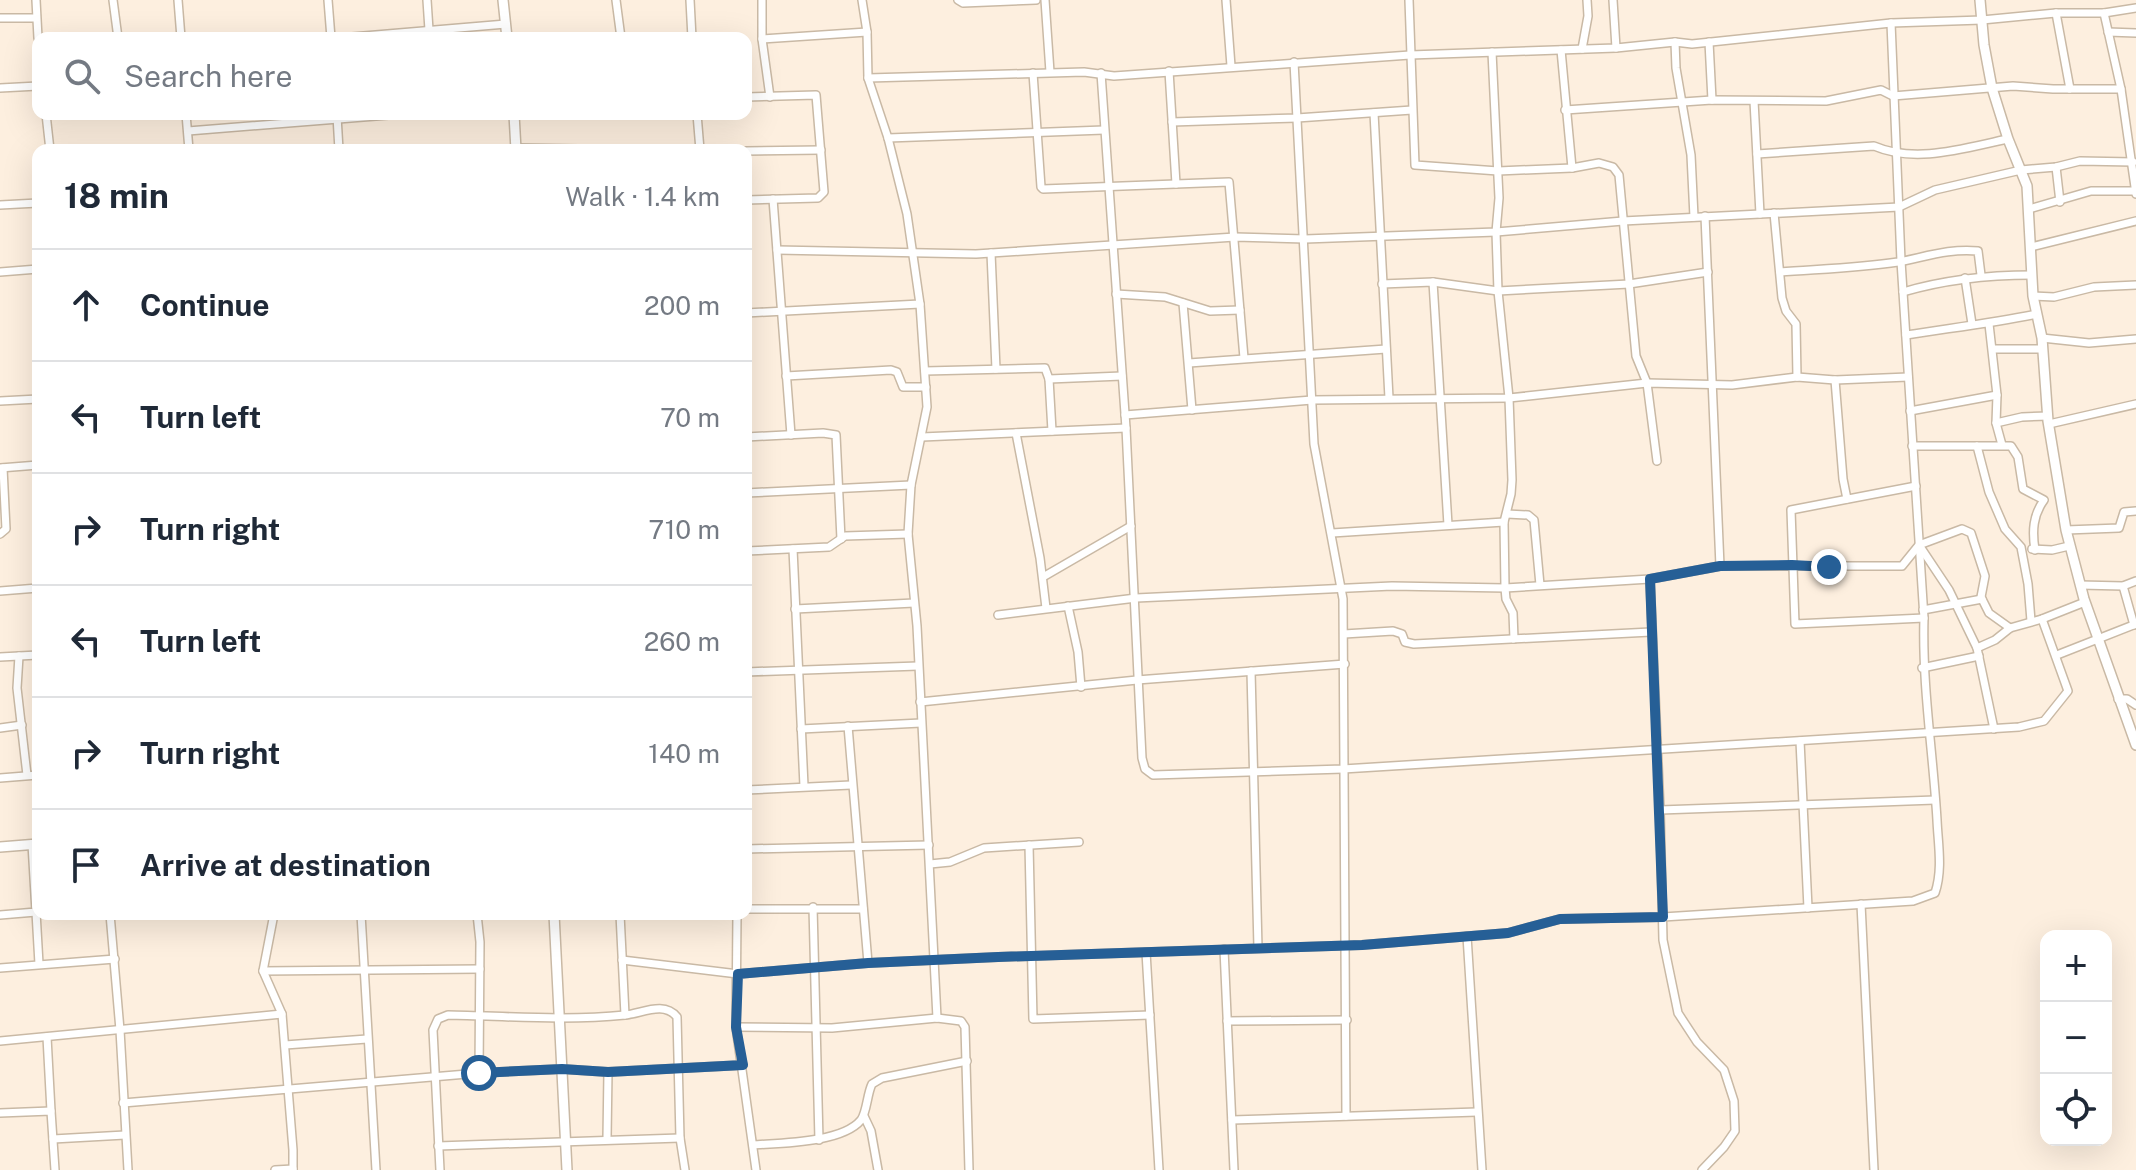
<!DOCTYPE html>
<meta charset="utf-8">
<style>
:root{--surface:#fff;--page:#f6f6f7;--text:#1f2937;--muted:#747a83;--line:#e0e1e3}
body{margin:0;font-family:"Public Sans",sans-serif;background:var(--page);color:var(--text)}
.controls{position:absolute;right:24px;bottom:24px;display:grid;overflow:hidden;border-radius:16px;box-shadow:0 8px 32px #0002}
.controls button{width:72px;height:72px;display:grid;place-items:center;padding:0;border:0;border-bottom:2px solid var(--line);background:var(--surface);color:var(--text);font:40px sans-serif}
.stop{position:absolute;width:24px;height:24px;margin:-18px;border:6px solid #265f96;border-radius:50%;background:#fff}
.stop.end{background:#265f96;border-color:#fff;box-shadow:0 2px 8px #0008}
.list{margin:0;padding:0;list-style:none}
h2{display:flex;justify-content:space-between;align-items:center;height:104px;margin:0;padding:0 32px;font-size:34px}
h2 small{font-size:26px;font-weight:400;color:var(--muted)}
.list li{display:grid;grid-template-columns:52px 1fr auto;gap:24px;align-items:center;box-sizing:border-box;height:112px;padding:0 32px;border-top:2px solid var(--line)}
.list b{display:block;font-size:30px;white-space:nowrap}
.list em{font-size:26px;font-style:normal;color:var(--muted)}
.icon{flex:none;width:44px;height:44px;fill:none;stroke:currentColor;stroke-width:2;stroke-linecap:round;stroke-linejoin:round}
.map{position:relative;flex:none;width:2136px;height:1170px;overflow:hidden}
.search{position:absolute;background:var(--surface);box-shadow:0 8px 32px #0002;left:32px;top:32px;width:720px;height:88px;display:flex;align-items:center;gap:20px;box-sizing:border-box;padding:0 28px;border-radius:16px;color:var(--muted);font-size:30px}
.panel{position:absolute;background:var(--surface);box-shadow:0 8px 32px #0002;left:32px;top:144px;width:720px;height:776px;border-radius:16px}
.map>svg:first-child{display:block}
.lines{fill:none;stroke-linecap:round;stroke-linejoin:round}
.minor-casing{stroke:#c9b9a5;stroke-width:10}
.tertiary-casing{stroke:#c9b9a5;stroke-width:12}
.minor{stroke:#fff;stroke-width:7}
.tertiary{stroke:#fff;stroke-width:9}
.route{stroke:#265f96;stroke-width:10}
</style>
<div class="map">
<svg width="2136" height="1170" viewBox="0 0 2136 1170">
<rect width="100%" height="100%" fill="#fdefdf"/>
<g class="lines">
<defs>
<g id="minor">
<polyline points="36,0 38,38"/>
<polyline points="113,0 118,38"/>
<polyline points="178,0 181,38"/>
<polyline points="328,0 331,38"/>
<polyline points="427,0 429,30"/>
<polyline points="616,0 621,38"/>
<polyline points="690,0 692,38"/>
<polyline points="762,0 762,39 770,97"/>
<polyline points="862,0 867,32 868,78 888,138 907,214 920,304 927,407 911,485 908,534 917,626 937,1018"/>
<polyline points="958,0 963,3 1036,0"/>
<polyline points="1045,0 1050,72"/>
<polyline points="1226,0 1231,66"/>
<polyline points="1409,0 1415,165 1498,171 1572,168 1599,163 1613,167 1619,175 1636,356 1647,383 1657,461"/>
<polyline points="1613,0 1616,48"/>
<polyline points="2056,13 2070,89"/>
<polyline points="2104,13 2121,89 2136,194"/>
<polyline points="0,18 36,18"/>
<polyline points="2108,32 2136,33"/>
<polyline points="340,38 506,24"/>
<polyline points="762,39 867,32"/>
<polyline points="1675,42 1676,68 1691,155 1694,217"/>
<polyline points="1709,42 1712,100"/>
<polyline points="1582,49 1588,16 1587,0"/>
<polyline points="1561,50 1572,168"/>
<polyline points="1492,52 1499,198 1496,232 1498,291 1509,398 1512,480 1511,494 1504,522 1505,588 1506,599 1513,613 1514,639"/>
<polyline points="1294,62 1314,444 1343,599 1346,1116"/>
<polyline points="1169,71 1176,184"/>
<polyline points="1033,73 1041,187 1043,189 1229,182 1244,358"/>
<polyline points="1101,73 1126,428 1142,758 1145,769 1153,775 1343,769 2019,727 2044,721 2068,691 2042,619"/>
<polyline points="868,78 1084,72 1114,76 1410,55 1616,48 1675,42 1692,44 1891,23 1982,20 2056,13 2104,13 2136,8"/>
<polyline points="0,88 38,86"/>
<polyline points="746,97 816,95 824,192 818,198 746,200"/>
<polyline points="1754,101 1760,214"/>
<polyline points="1565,110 1712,100 1826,101 1881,90 1893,96 2013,86 2053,89 2121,89"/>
<polyline points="1374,113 1389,398"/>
<polyline points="46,114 50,150"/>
<polyline points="186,114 189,150"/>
<polyline points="697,114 700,150"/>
<polyline points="337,116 339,150"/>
<polyline points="1172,122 1297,118 1412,110"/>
<polyline points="188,131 401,114"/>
<polyline points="888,138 1104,130"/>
<polyline points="516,148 641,150"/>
<polyline points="746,151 821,150"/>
<path d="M1757,154L1874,146C1916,164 1964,148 2008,139"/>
<polyline points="2056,167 2060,202"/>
<polyline points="773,199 791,435"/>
<polyline points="0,205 38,203"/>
<polyline points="2029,209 2091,191 2135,191"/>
<polyline points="1774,213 1782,298 1786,311 1796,324 1797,377"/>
<polyline points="1705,216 1720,566"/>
<polyline points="2031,247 2136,221"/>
<polyline points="777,250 976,254 1235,237 1305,239 1496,232 1623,221 1899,207 1935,190 2021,170 2056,167 2080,161 2133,162"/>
<polyline points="991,253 996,369"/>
<polyline points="0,272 38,269"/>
<path d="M1780,272C1819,269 1859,268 1898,262C1925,257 1950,248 1978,251L1981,275"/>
<polyline points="1965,278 1972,324"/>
<polyline points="1433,282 1448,525"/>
<polyline points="1382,284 1433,282 1498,291 1629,284 1708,272"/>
<path d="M1903,292C1947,279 1987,275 2032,275"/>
<polyline points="1116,294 1165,297 1210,311 1240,310"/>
<polyline points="2033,296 2054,297 2094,287 2136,285"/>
<polyline points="1183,303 1192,410"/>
<polyline points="746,313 920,304"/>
<polyline points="1989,324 1997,395 1996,423 2002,445"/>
<path d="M1906,335C1950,328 1993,323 2037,314"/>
<polyline points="2042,338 2089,343 2136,339"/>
<polyline points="1993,349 2043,349"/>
<polyline points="1189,363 1386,349"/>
<polyline points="925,371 1045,368 1049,379 1052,431"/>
<polyline points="786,376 891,370 897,372 903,387 926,387"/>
<polyline points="1049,379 1122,376"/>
<polyline points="1835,380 1843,479 1847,499"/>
<polyline points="0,401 38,399"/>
<polyline points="1910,411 1997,395"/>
<polyline points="1125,415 1312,400 1509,398 1647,383 1732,385 1797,377 1835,380 1908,377"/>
<polyline points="1996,423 2022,417 2048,416"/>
<polyline points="2049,424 2136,404"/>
<polyline points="1016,433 1040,558 1046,608"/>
<polyline points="746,437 823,433 836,435 841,539"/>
<polyline points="922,437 1126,428"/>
<path d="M1912,446H2011L2018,457L2023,489L2044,500C2033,515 2032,531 2035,550"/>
<polyline points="1977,446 1989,492 2005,529 2021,547 2028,584 2031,621"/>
<polyline points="0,468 38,465"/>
<polyline points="1916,486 1791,510 1795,624 1924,618"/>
<polyline points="746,493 911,485"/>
<polyline points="1507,514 1528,515 1534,520 1540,585"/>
<polyline points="2066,530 2119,528 2124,512 2136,511"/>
<polyline points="1332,533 1504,522"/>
<polyline points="0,534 6,529 3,468"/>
<polyline points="1921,548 1949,590 1977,648 1994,729"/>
<polyline points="793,549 804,786"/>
<polyline points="2032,549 2052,550 2069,546"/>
<polyline points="746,551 829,547 845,536 908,534"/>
<polyline points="1043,577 1131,526"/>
<polyline points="1650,579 1660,810 1663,940 1678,1013 1697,1042 1724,1070 1734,1101 1735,1131 1724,1147 1702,1170"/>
<polyline points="2080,585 2123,586 2136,581"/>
<polyline points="2123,586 2134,625"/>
<polyline points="0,591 38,588"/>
<polyline points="1068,606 1078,652 1081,687"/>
<polyline points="795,609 914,603"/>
<polyline points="1923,610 1982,599"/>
<polyline points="998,615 1136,598 1392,586 1505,588 1650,579 1720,566 1902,566 1919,545 1962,529 1971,533 1985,576 1981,597 1989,613 2010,628"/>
<polyline points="1344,634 1393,631 1402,634 1405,642 1414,644 1651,632"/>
<polyline points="1977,648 1995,640 2010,628 2042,619 2085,602"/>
<polyline points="2057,655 2136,624"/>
<polyline points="19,656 17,688 27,775"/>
<polyline points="0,657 38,655"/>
<polyline points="1922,668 1979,656"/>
<polyline points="1251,671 1258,948"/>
<polyline points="746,672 918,666"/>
<polyline points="2118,699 2127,699 2136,705"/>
<polyline points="920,702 1137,680 1345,664"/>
<polyline points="848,726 868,963"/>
<polyline points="0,728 22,725"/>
<polyline points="801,729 921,723"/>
<polyline points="1800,741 1808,908"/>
<polyline points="0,778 38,775"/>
<polyline points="746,790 851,785"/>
<polyline points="1660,810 1935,800"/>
<polyline points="1029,845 1033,1019 1150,1015"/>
<polyline points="746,849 929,845"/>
<polyline points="930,864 950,862 984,848 1079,842"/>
<polyline points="1861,904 1874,1170"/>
<polyline points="813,907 819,1140"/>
<polyline points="746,909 863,909"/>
<polyline points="36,912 39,964"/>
<polyline points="110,914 120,1030 128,1170"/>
<polyline points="274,914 263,971 282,1014 293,1150 293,1170"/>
<polyline points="361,914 376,1170"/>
<polyline points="477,914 480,942 479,1073"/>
<polyline points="620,914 625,1015"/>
<polyline points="737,914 736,1027 756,1170"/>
<polyline points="0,915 36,912 32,844"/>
<polyline points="1467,936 1482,1170"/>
<polyline points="1224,949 1234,1170"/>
<polyline points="1146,952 1159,1170"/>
<path d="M622,960L738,974L868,963L998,957L1362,945L1508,933L1560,919L1663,917L1913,901L1935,893C1943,869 1938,844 1937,820C1933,752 1922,686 1924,618L1901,261L1891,23"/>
<polyline points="0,968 115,959"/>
<polyline points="263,971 480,969"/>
<polyline points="1227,1021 1347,1020"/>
<polyline points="736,1027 832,1028 937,1018 961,1021 965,1027 969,1170"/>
<polyline points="47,1037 51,1111"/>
<polyline points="0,1041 282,1014"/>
<polyline points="285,1045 367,1039"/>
<polyline points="123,1103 479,1073 562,1069 608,1072 743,1065"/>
<polyline points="0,1113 51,1111 55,1170"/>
<polyline points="864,1116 871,1131 878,1170"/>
<polyline points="1232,1120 1477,1112"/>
<polyline points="607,1138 608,1072"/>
<polyline points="53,1139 125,1135"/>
<path d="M753,1145C781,1143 842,1143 861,1120C867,1112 867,1094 872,1084L882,1078L967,1061"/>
<polyline points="438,1146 680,1138"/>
<polyline points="275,1170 293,1169"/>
<path d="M440,1170L433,1030L438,1019L448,1015C506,1016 566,1021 625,1015C643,1013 664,1001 677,1017L680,1138L685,1170"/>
</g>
<g id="tertiary">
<polyline points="503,0 507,38"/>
<polyline points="1980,0 1984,45 1992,88 2008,139 2027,186 2033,296 2042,338 2048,421 2066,530 2084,599 2136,745"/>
<polyline points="514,114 516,150"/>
<polyline points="0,847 38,844"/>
<polyline points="554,914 567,1170"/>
</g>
</defs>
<use href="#minor" class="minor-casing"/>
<use href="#tertiary" class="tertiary-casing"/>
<use href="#minor" class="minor"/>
<use href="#tertiary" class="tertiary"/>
</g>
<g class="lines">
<polyline class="route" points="479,1073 562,1069 608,1072 743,1065 736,1027 738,974 868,963 998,957 1362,945 1508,933 1560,919 1663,917 1650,579 1720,566 1792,565 1829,567"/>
</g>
</svg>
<div class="controls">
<button>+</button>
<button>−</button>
<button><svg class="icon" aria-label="locate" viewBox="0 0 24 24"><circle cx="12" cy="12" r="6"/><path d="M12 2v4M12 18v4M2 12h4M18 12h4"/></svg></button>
</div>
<div class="stop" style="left:479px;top:1073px"></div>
<div class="stop end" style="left:1829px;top:567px"></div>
<div class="search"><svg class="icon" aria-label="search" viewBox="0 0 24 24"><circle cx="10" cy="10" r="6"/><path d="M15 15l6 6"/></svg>Search here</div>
<section class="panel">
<h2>18 min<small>Walk · 1.4 km</small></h2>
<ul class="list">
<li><svg class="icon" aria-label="ahead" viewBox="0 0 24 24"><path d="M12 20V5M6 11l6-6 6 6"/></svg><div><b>Continue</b></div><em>200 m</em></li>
<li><svg class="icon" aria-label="left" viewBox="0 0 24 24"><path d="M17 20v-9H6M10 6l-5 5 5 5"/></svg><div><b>Turn left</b></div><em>70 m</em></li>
<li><svg class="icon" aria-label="right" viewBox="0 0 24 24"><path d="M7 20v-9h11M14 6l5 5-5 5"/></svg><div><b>Turn right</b></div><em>710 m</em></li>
<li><svg class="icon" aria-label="left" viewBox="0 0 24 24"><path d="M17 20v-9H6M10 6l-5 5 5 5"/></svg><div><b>Turn left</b></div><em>260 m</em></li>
<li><svg class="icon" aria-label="right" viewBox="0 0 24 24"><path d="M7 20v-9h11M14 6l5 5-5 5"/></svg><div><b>Turn right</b></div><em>140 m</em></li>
<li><svg class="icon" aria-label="arrive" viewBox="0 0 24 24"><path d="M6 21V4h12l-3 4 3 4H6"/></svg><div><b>Arrive at destination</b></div></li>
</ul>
</section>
</div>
